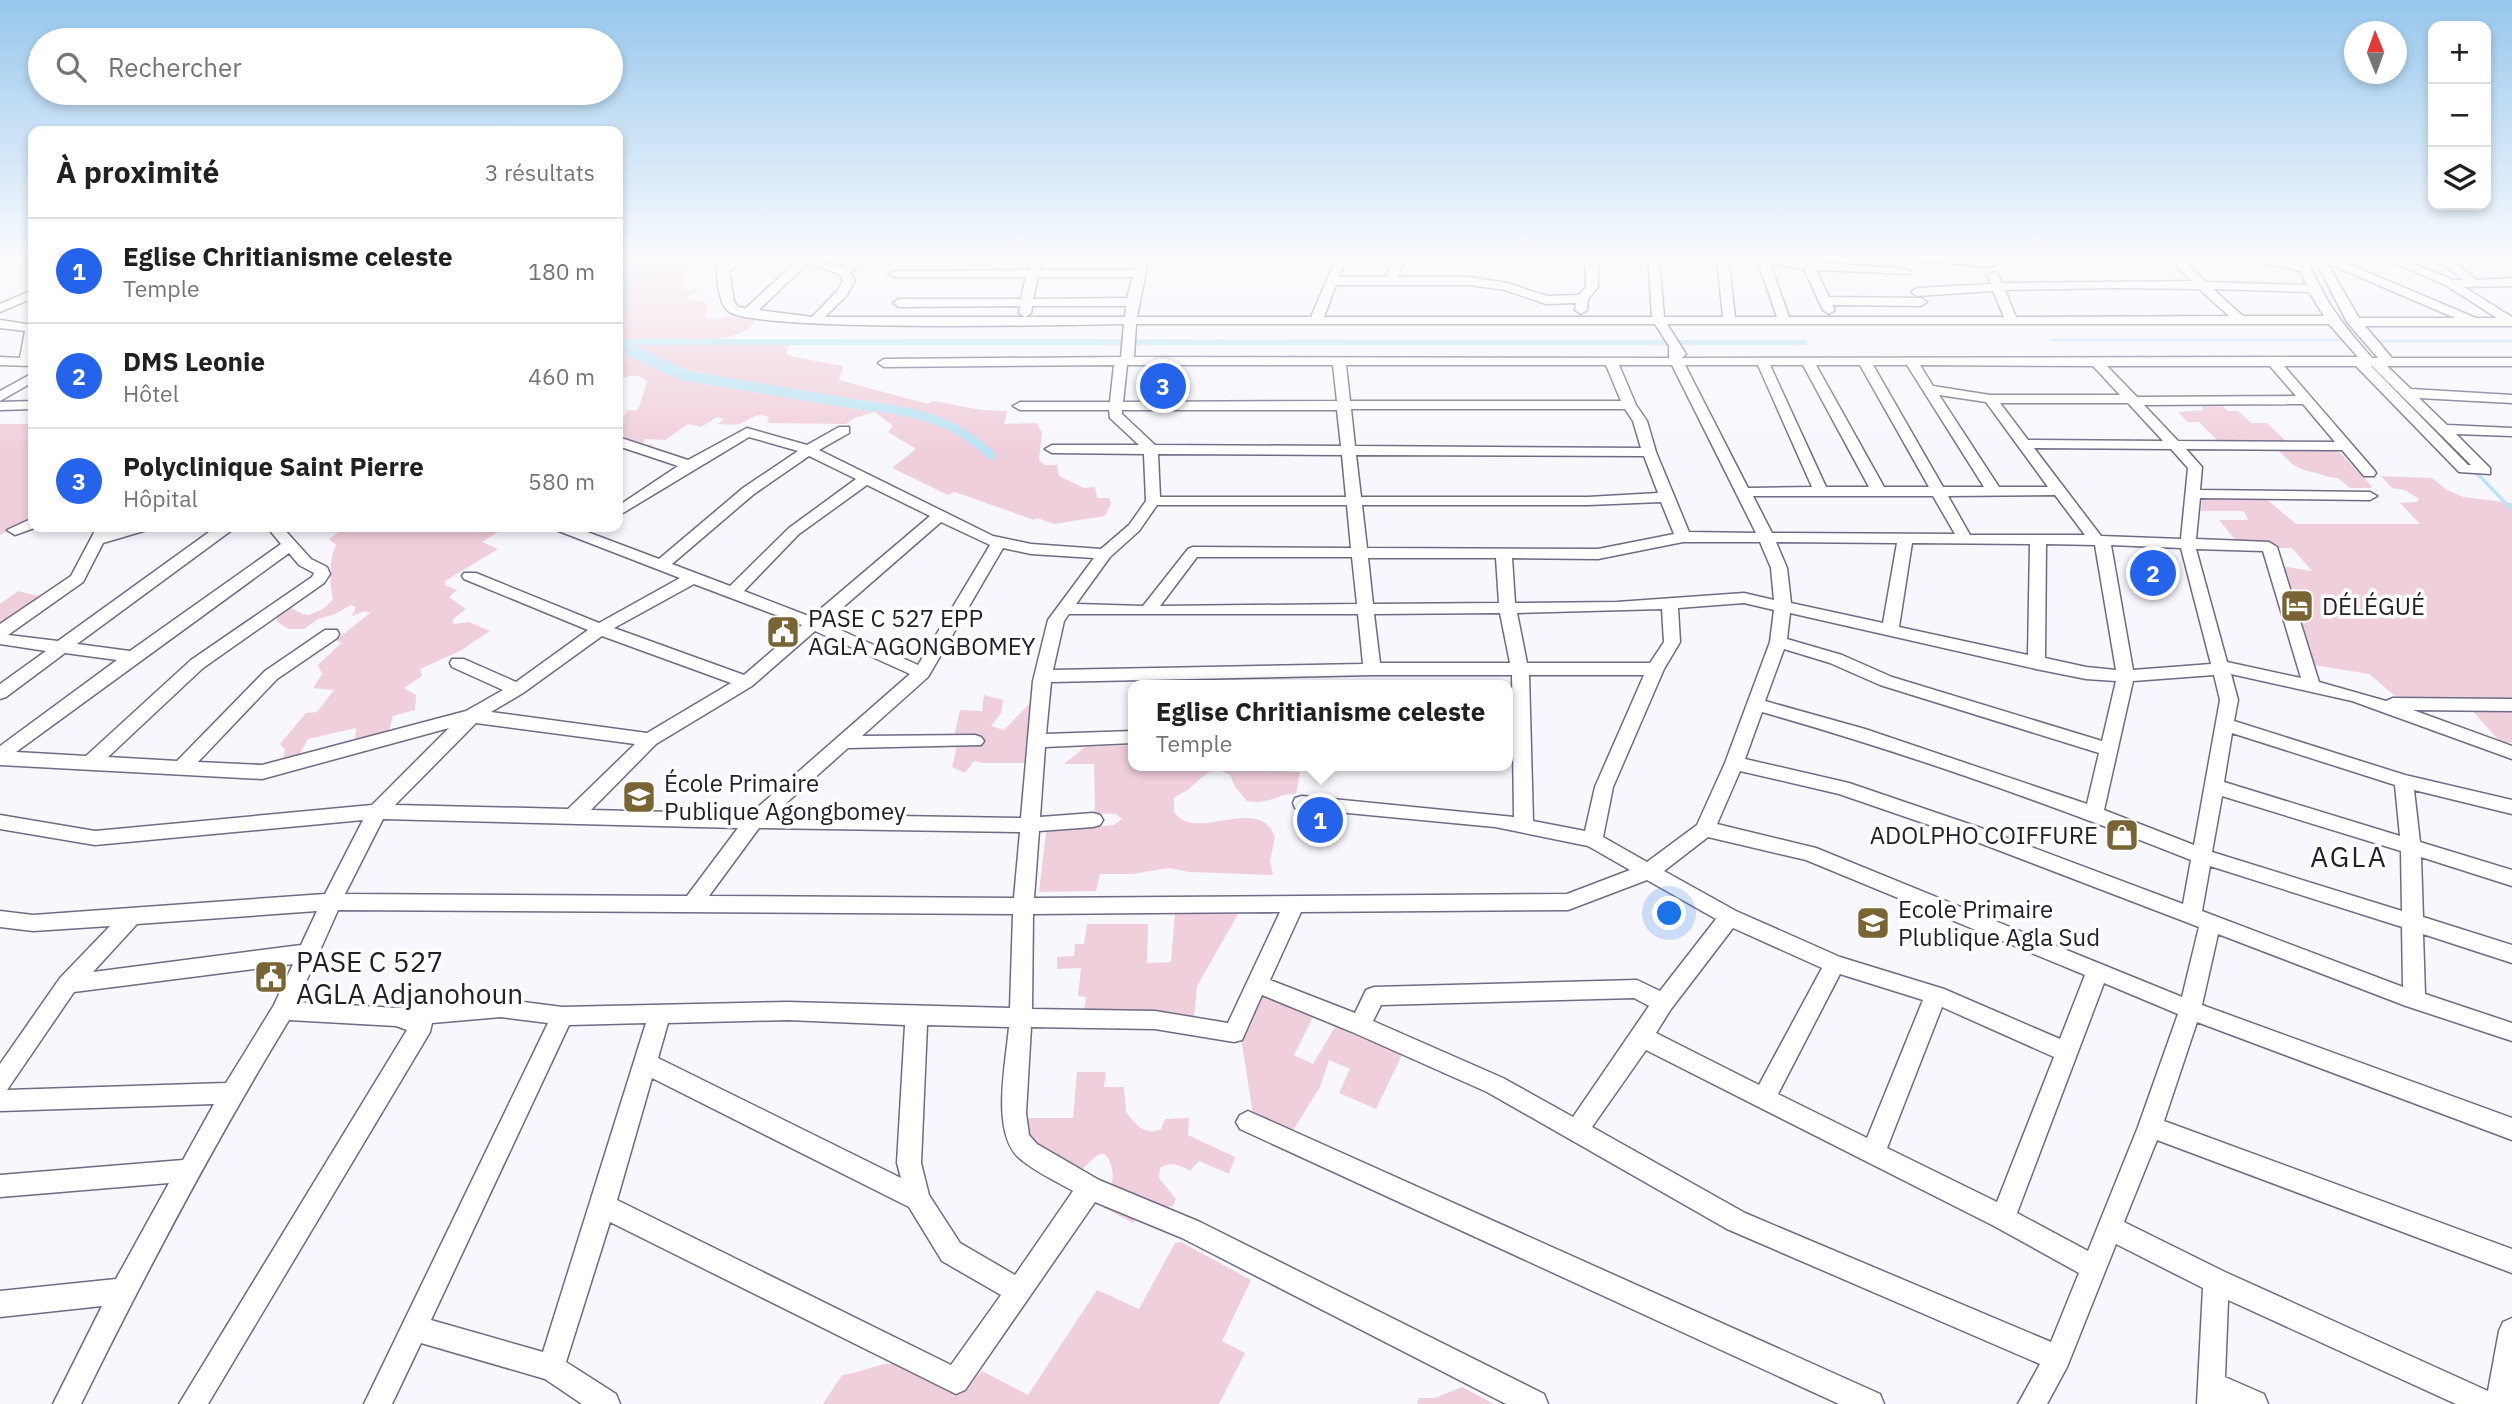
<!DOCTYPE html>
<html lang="fr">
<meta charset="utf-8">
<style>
:root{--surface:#fff;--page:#f2f2f2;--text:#202124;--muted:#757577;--line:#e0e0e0;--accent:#2563eb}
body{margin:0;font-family:"IBM Plex Sans",sans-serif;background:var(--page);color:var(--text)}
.controls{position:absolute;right:21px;top:21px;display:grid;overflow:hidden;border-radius:14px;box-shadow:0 4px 10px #0003}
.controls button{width:63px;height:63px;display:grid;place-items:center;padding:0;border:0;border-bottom:2px solid var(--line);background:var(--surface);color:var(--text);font:35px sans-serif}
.compass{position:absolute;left:2344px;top:21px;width:63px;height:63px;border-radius:50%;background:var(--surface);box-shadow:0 4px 10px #0003;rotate:359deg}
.you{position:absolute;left:1670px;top:914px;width:24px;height:24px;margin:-18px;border:5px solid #fff;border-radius:50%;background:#1a73e8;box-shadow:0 0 0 10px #1a73e833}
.badge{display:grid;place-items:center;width:46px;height:46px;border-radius:50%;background:var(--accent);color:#fff;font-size:23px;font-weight:700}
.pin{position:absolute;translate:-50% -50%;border:4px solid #fff;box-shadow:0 2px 7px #0006}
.popup{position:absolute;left:1128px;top:680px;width:385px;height:91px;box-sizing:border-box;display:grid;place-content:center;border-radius:14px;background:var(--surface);filter:drop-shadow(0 2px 5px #0005);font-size:23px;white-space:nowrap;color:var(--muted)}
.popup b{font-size:26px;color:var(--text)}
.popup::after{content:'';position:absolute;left:50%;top:100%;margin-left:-14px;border:14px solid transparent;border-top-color:var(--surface)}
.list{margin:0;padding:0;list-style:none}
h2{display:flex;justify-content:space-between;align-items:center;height:91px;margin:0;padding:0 28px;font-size:30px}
h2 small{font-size:23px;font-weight:400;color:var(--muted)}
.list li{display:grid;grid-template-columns:46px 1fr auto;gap:21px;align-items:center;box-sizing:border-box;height:105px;padding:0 28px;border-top:2px solid var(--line)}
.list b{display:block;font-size:26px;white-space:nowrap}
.list p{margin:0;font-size:23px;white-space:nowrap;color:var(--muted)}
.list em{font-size:23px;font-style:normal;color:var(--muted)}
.icon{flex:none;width:38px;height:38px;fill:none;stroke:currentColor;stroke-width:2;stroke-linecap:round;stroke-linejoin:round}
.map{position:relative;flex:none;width:2512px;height:1404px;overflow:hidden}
.search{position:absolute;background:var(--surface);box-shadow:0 4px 10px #0003;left:28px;top:28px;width:595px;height:77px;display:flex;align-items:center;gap:18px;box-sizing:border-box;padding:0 24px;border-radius:38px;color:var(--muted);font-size:26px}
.panel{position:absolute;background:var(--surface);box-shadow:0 4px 10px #0003;left:28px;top:126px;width:595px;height:406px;border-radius:14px}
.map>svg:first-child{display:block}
.green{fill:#f0cfdc}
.water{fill:#bce3f3}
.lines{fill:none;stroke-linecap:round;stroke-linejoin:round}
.stream-far1{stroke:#bce3f3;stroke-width:2.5}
.stream{stroke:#bce3f3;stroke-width:3.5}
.canal{stroke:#bce3f3;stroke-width:9}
.minor-casing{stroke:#6d6b86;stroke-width:3}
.minor{fill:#fff;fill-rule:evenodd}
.labels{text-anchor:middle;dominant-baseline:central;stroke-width:7;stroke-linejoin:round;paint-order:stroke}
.poi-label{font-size:24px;fill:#21202b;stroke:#fff;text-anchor:start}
.quarter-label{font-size:28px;letter-spacing:2px;fill:#21202b;stroke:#fff}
.near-poi-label{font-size:28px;fill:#21202b;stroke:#fff;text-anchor:start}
</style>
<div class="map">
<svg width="2512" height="1404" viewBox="0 0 2512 1404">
<rect width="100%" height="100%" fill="#f7f7fd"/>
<g class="green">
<path d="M633,256H684V262H691L690,268L682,270L686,290L697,288L696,292L685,297L702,302L708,307L704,317L718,320L734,315L756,321C739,349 654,339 623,339Z"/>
<path d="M632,345H789L786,353L790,356L843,366L839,380L928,404L933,401L982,410L1007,411L1004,424L1036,423L1042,432L1039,460L1045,465H1057L1059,476L1084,488L1095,487L1097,498H1109L1111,504L1105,516L1054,524L1037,518L1034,520L955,492L948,495L892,468L916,449L888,432L893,426L875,412L854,418L846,424L767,423L769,417C758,412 752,418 742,423C736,426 725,424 718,424L724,419L717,417L701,427L688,424L665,440L645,439L643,444L653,445L647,450L618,439V430L625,420L622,419L628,410H637L639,407L647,382C639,373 626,374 618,382V351L680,380L875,412L883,405L689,371Z"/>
<polygon points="2200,404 2221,404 2227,411 2238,411 2251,423 2267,423 2287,442 2218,441 2199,422 2188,422 2178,412 2204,410"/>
<polygon points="0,424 33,424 33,513 30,514 30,521 0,535"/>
<path d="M2278,450H2337L2372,486L2371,488H2350L2338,478C2329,478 2324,475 2316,473C2295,469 2293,465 2278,450Z"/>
<polygon points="2381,476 2432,478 2447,490 2463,497 2512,503 2512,743 2501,743 2470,708 2408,707 2369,674 2314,665 2301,634 2309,595 2287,587 2279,566 2312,571 2292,548 2278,548 2271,541 2236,541 2219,520 2248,520 2244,511 2201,511 2202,498 2265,498 2296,524 2420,524 2400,503 2417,502 2419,499 2405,490 2392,488"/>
<path d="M330,527H487L498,532L482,542L498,549L445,581V585L457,590L449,597L466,609L453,619V624L469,622L490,631L460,651L420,669L422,676L404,688L416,695L415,710L393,716L388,733L355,741L356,728L308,739L299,755L283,758L285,750L280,744L306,713L317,712L334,690L313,688L322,674L318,665L341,643L336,640L370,613L365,611L352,616L356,607L351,605L335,614L318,619L304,629H289L277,622V615C292,599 293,614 309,615L323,609L333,600C330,581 328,563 336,545L329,539L339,532Z"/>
<polygon points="18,591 42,597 0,625 0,604"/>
<polygon points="984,695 1003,700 1001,713 991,726 1004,730 1033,700 1027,763 983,763 974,761 965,773 952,767 957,746 979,745 978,736 954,736 960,710 982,711"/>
<path d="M1133,745V766H1272L1273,771L1300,772L1296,794C1277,793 1270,806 1247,801L1235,787L1230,775C1211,764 1203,777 1189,789C1185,792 1179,794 1174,798V812C1196,844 1259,793 1275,837L1270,861L1273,875L1190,872L1169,868L1132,874H1100L1096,891L1039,892L1046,832L1114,825L1122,819L1116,814L1095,813L1094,764H1064L1085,747Z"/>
<polygon points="1175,913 1238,914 1197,986 1194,1017 1084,1011 1086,997 1078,996 1081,968 1057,969 1057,957 1074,956 1075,944 1084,944 1087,924 1148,924 1147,963 1171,962"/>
<polygon points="1261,994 1313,1017 1294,1055 1313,1064 1335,1027 1402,1055 1376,1109 1339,1093 1350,1069 1329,1060 1320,1087 1292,1132 1253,1115 1241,1037"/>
<path d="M1077,1072H1106L1104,1087H1124L1126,1112C1135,1124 1146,1137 1161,1129L1165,1119L1189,1118L1188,1135L1235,1157L1229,1174L1199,1161L1190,1171C1179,1165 1171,1161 1160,1168L1159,1178L1176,1199L1173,1206L1144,1210L1133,1223L1101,1206C1108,1193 1115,1184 1112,1169C1104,1132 1083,1175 1073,1178L1031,1139L1027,1132L1029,1118H1073Z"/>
<path d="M1181,1242L1251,1280L1222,1341L1245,1353L1219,1404H823L842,1375C865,1373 889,1356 911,1367C927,1374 936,1387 953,1393L969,1384L982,1371L1028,1395L1097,1290L1139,1309L1175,1243Z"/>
<polygon points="1462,1387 1494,1404 1417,1404 1419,1398 1435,1398"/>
</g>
<polygon class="water" points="618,256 633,256 623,339 1806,340 1808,345 633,345 689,371 883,404 875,412 680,380 618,351"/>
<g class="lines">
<g class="stream-far1">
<polyline points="2051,340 2343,340"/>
<polyline points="2378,341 2512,341"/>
</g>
<polyline class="stream" points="2475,471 2512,510"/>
<path class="canal" d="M866,405C917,413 952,418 991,455"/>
<defs>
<g id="minor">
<path d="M716,256H726L728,262L736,256H749L729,271L734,301L738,307L746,308L802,256H814L842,268L858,256H870L850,273L855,280L847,295L825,317H1125L1126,306H1032L1031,313L1025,317L1019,313L1020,306L899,307L893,303L899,299H1021L1026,277H895L889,274L895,271L1028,270L1033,256H1044L1040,270H1135L1139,256H1149L1137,317H1311L1337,256H1348L1339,277H1386L1395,256H1405L1398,277H1469L1507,283L1547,296L1579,295L1586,287L1585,259L1588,256H1598V287L1588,299L1587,310L1581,314L1575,310L1576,303L1546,304L1505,290L1469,285H1336L1324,317H1652L1648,256H1659L1664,317H1723L1717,256H1728L1735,317H1777L1758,262L1741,258L1740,256L1906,269L1912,272L1910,274L1816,270L1829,297L1921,298L1927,302L1921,306L1832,305L1835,310L1829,314L1823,310L1804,269L1770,263L1789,317H2004L1993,291L1917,296L1911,292L1917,288L1991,284L1987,275L1993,272L1997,273L2002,283L2192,281L2166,256H2177L2206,282L2306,285L2301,271L2235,256H2256L2298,264L2296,256H2306C2325,302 2339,320 2372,358H2378L2347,322L2313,256H2329L2476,318H2497L2447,286L2380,256H2395L2453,280H2463L2434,256H2446L2477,280L2512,278V286L2464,287L2512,317V326H2365L2392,358H2512V366H2387L2411,389L2512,395V403L2419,398L2447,425L2512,428V436L2456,434L2490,468V474L2459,472L2356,366H2284L2374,470L2376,473L2374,476H2364L2342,450L2186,449L2202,467L2200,490L2370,492L2377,496L2370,500L2200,498L2196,539L2269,542L2277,547L2319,682L2386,701L2393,698L2512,699V711L2413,710L2512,746V759L2352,701L2231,674L2238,700L2234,721L2405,775L2512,800V814L2414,790L2420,842L2512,870V886L2421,857L2423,917L2512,945V963L2423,934L2425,994L2512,1023V1041L2406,1006L2218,934L2202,1005L2512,1118V1140L2197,1022L2164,1121L2512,1249V1273L2157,1140L2124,1222L2225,1272L2488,1391L2499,1331L2503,1322L2512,1318V1404H2456L2228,1300L2225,1377L2264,1394L2268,1404H2197L2203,1288L2116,1244L2067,1367L2047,1404H2018L2040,1364L1727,1229L1487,1092L1352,1032L1262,995L1242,1040L1234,1042L1155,1029L1031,1027L1026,1113L1029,1135L1037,1144L1099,1180L1200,1222L1544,1394L1548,1404H1506L1182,1238L1095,1202L965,1390L956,1394L610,1222L566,1362L616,1394L620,1404H582L545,1379L421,1343L392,1404H364L548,1023L501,1017L432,1023L430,1032L208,1404H179L407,1030L396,1026L289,1020C213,1145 146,1272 81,1404H53L102,1306L0,1317V1291L116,1279L169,1183L0,1197V1175L183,1160L214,1104L0,1111V1064L60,978L110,926L33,931L0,927V911L33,915L325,894L363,820L95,845L0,829V815L95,831L372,805L449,728L262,779L0,765V746L117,660L65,653L6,697L0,699V684L46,651L0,644V624L71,576L97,527H111L109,532L127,527H150L147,530L103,543L83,582L8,635L58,641L216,527H236L77,644L130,651L281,544L267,527H282L311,559L327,567L330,574L324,583L203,668L108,757L177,761L265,671L325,630H337L339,634L337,638L277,679L198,762L262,765L466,711L503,690L452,667L450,663L452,659H464L516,682L588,630L464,579L462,576L464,573H476L599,623L680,578L556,530L554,527H574L659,559L743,488L798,451L749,437L618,516V506L678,466L618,446V437L688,460L747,428L807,445L839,427H849V433L819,450L993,536L1031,544L1101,549L1129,525L1146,501L1144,454L1052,453L1045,449L1052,445H1139L1110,418L1109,410H1020L1013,406L1020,402H1110L1114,365L884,367L878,363L884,359L1121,357L1124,324C1071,325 750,332 728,311C716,299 717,270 716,256ZM808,263L839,274L843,280L838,290L812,317L759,310ZM2327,263L2455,318H2359ZM1038,277H1133L1127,298L1033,299ZM2115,288L2199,289L2229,316L2016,317L2005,290ZM2213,289L2309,292L2324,316H2243ZM1136,324H1655L1669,346V358L1134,357ZM1667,324H2329L2358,357L1682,358L1686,354ZM1127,365H1333L1337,401L1123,402ZM1346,365H1606L1621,401H1350ZM1619,365H1672L1756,533L1689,532L1656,452L1647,421L1636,405ZM1685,365H1758L1812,487L1748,488ZM1770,365H1803L1869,487H1826ZM1816,365H1860L1929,487H1884ZM1873,365H1907L1984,487H1943ZM1920,365L2093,366L2120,395H1990L1933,386ZM2107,366H2270L2296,396L2137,397ZM2371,366H2372L2471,465H2468ZM1939,395L1986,402L2048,487H1999ZM2000,403H2128L2163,441L2028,440ZM2303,404L2335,442L2178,441L2144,405ZM1351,409H1625L1633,421L1641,448L1355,446ZM1122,410H1337L1341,446L1155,445L1122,414ZM2034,448L2171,449L2188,468L2181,539L2101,536ZM1158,454L1342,455L1346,497H1160ZM1356,455L1644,456L1658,493L1588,497H1361ZM809,456L856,479L789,528L730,586L672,564L754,494ZM867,485L930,516L811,617L744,591L799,534ZM2055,495L2085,535H1970L1948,496ZM1753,496H1933L1955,534L1772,533ZM1661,502L1674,534L1598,549L1367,548L1362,505H1588ZM1157,505H1347L1351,548L1193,547L1188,549L1143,606L1076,604L1110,557L1139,531ZM941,522L990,545L918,665L825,623ZM1683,542H1760L1771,568L1774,600L1744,593L1617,602L1515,603L1512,558L1598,559ZM1776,542L1897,543L1883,623L1791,603L1787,568ZM1912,543L2030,544L2028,655L1899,627ZM2046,544L2095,545L2116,670L2086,667L2045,658ZM2111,545L2181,548L2211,664L2133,670ZM1003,548L1031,554L1094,558L1048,620L1033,681L1021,818L774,814L848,748L981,745L984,741L981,737L975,735L862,736L928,677ZM2196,549L2263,551L2301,678L2227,662ZM289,553L299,565L314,573L312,577L191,660L86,756L16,752ZM1197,557H1352L1357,604L1160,606ZM1368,558H1496L1499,603L1373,604ZM694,584L802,625L744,675L614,628ZM1744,603L1774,610L1770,642L1725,763L1697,825L1647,862L1603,837L1613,787L1664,669L1680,642L1678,608ZM1662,609L1664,642L1650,663H1527L1517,613ZM1500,613L1510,663H1380L1374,614ZM1790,613L2036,669L2086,679L2116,681L2102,741L1892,677L1842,655L1787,639ZM1069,614H1358L1363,664L1053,670L1064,621ZM815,631L910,674L750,814L591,810L656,744L752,686ZM602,636L731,683L647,733L491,712L523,693ZM1784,649L1830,663L1880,685L2099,753L2087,804L1865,729L1765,701ZM1372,675H1512L1514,817L1302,796L1295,798L1293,803L1295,808L1495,827L1588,846L1630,870L1567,894L1034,898L1039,831L1093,827L1100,825L1103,820L1100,815L1093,813L1040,817L1045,747L1133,743V731L1046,734L1051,682ZM1529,675H1644L1595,787L1585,831L1533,821ZM2214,675L2220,700L2194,845L2104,810L2133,681ZM1762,712C1907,753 2050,804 2191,860L2183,904L1978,827L1849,783L1745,759ZM476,723L635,744L568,809L395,805ZM2232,733L2395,785L2400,836L2224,782ZM1740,771L1839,794L1964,837L2199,927L2182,997L1816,848L1717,824ZM2222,796L2401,851L2402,911L2212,852ZM383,819L738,828L687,896L345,894ZM759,828L1020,832L1014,898L709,896ZM1708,837L1806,860L2085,975L2060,1039L1944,989L1840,957L1736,911L1664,871ZM2210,866L2402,927L2403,987L2202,911ZM1647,880L1716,919L1660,991L1637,980L1374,987L1366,990L1355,1013L1270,980L1301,912L1568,910ZM338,910L1013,914L1010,1008L788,1002L562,1007L501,999L396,1008L297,1002ZM317,911L301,945L93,972L137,924ZM1280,912L1228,1023L1155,1011L1032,1009L1033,914ZM1733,928L1822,968L1759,1085L1656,1033L1671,1009ZM293,964L274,1005L226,1083L7,1090L74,992ZM1840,974L1923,1000L1867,1138L1778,1094ZM2104,983L2178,1014L2138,1127L2088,1251L2017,1213ZM1634,998L1649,1006L1573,1117L1503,1078L1373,1021L1381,1005ZM1942,1007L2054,1057L1997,1202L1887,1148ZM788,1020L905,1025L897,1163L901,1178L658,1058L668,1023ZM646,1023L543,1352L431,1320L569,1025ZM927,1025L1009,1027C1006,1063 991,1130 1018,1157C1033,1171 1056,1181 1073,1191L1015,1275L960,1243L929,1195L921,1163ZM1646,1050L1994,1226L2079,1273L2051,1342L1745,1213L1592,1127ZM652,1078L909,1207L942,1261L1001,1295L951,1365L617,1200Z"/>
<polygon points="1902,256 1938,256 1990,261 1996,264 1990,267 1908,259"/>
<polygon points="33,290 33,298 0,312 0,304"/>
<polygon points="0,320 33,325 33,366 0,365 0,357 20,358 25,331 0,328"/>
<polygon points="33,373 33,382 0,401 0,391"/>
<polygon points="33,401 33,409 0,410 0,402"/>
<polygon points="33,518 33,527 37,527 15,535 7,530"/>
<polygon points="1248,1111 1880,1394 1884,1404 1839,1404 1240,1129 1236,1122 1240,1115"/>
</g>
</defs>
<use href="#minor" class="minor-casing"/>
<use href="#minor" class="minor"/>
</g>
<linearGradient id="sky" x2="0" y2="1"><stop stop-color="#96c7ec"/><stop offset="0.57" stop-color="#fbfbfe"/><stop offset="1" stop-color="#fbfbfe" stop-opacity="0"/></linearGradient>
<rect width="2512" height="452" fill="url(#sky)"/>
<defs>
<symbol id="hotel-square" viewBox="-11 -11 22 22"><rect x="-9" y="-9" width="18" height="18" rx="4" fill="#796434" stroke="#fff"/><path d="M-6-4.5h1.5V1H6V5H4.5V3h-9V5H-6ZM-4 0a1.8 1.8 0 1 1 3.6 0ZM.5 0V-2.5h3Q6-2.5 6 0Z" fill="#fff"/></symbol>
<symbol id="civic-square" viewBox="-11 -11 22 22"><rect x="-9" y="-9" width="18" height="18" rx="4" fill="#796434" stroke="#fff"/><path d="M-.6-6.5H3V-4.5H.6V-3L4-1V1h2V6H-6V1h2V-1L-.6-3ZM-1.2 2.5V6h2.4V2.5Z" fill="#fff"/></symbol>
<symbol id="school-square" viewBox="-11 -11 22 22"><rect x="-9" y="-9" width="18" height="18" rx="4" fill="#796434" stroke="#fff"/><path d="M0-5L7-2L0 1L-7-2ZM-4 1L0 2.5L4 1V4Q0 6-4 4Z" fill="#fff"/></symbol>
<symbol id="shop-square" viewBox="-11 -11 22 22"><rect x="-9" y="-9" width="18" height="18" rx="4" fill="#796434" stroke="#fff"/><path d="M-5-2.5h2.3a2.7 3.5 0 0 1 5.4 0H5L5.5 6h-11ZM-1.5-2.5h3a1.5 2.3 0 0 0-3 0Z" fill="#fff"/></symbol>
</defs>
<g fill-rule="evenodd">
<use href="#hotel-square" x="2278" y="587" width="38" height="38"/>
<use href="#civic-square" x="764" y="613" width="38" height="38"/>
<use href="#school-square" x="620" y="778" width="38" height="38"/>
<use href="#shop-square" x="2103" y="816" width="38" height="38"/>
<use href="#school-square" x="1854" y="904" width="38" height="38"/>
<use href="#civic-square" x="252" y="958" width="38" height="38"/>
</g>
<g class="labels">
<g class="poi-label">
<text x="2322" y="606">DÉLÉGUÉ</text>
<text x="808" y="618">PASE C 527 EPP<tspan x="808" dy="28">AGLA AGONGBOMEY</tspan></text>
<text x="664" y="783">École Primaire<tspan x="664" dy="28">Publique Agongbomey</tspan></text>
<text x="2098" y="835" text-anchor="end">ADOLPHO COIFFURE</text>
<text x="1898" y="909">Ecole Primaire<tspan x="1898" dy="28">Plublique Agla Sud</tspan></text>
</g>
<g class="quarter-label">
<text x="2349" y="856">AGLA</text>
</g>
<g class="near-poi-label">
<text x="296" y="961">PASE C 527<tspan x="296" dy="32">AGLA Adjanohoun</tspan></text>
</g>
</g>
</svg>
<div class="controls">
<button>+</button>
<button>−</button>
<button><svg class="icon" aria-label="layers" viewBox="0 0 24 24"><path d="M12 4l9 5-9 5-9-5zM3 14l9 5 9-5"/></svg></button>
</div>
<svg class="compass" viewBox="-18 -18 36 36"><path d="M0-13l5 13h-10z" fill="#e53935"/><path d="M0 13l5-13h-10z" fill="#757577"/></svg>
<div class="you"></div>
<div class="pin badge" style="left:1320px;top:820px">1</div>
<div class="popup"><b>Eglise Chritianisme celeste</b>Temple</div>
<div class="pin badge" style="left:2153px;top:573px">2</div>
<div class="pin badge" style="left:1163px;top:386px">3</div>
<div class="search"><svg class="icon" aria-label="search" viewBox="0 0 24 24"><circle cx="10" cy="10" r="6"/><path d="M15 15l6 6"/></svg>Rechercher</div>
<section class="panel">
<h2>À proximité<small>3 résultats</small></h2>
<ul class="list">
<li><span class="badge">1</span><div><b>Eglise Chritianisme celeste</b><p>Temple</p></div><em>180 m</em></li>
<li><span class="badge">2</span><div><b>DMS Leonie</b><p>Hôtel</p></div><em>460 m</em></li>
<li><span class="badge">3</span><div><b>Polyclinique Saint Pierre</b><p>Hôpital</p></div><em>580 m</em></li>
</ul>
</section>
</div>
